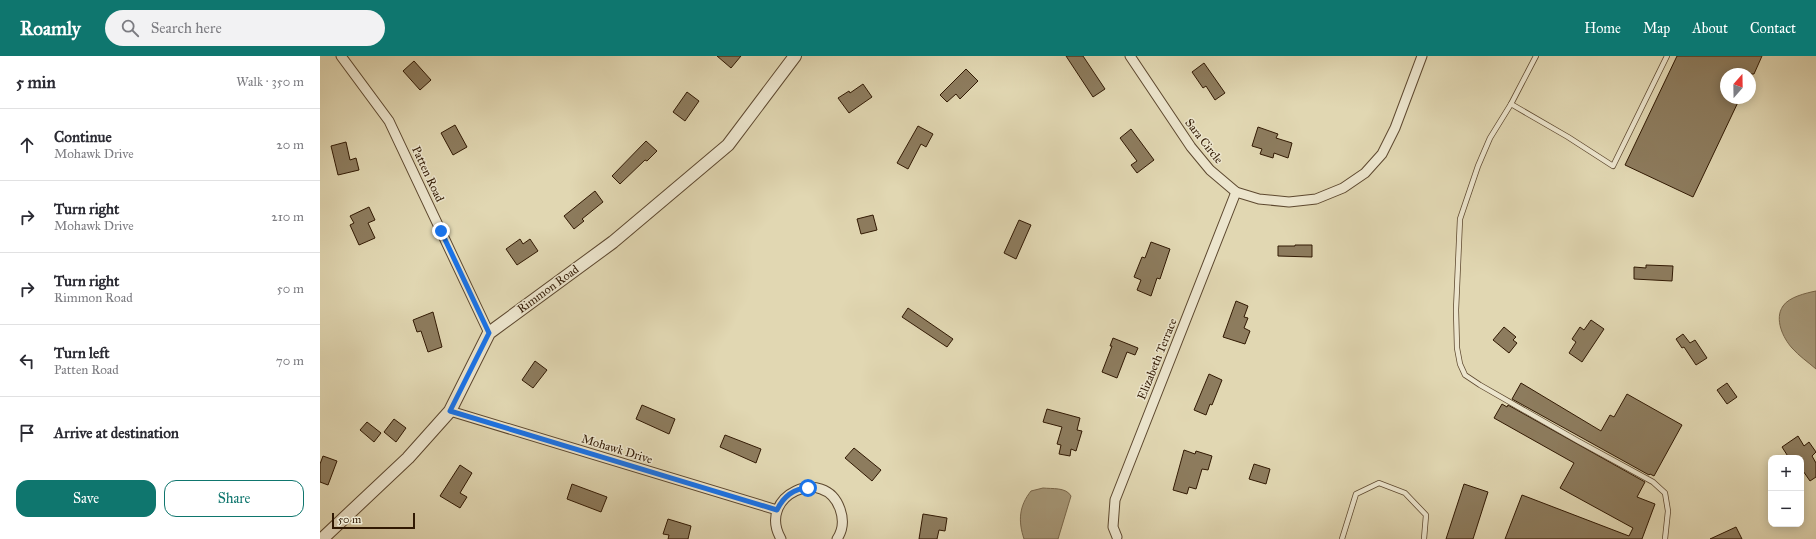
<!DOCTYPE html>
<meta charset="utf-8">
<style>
:root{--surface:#fff;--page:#f2f2f3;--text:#2b2b33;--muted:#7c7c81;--line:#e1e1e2;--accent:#0f766e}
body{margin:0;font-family:"IM FELL Great Primer",serif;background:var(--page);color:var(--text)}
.controls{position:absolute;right:12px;bottom:12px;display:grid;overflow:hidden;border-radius:8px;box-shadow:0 2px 10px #0003}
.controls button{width:36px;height:36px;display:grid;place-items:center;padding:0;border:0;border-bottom:1px solid var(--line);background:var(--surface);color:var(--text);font:20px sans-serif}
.compass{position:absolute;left:1400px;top:12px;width:36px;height:36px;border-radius:50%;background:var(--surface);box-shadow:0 2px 10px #0003;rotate:20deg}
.scale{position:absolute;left:12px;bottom:10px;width:83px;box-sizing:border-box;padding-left:4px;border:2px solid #311903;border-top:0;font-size:11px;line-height:14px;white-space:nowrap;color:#311903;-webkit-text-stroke:3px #ece5cd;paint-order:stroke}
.stop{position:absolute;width:12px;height:12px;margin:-9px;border:3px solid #1a73e8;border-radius:50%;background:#fff}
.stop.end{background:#1a73e8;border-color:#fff;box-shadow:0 1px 4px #0008}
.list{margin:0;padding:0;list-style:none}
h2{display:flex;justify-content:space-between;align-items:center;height:52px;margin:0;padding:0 16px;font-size:17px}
h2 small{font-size:13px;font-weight:400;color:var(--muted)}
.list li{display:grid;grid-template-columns:26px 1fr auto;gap:12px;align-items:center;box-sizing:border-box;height:72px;padding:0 16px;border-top:1px solid var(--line)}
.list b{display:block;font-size:15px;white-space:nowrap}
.list p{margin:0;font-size:13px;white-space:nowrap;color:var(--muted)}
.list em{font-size:13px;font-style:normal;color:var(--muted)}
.actions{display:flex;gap:8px;padding:12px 16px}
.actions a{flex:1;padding:9px 0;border:1px solid var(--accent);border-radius:12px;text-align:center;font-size:14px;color:var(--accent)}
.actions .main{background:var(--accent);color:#fff}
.icon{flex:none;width:22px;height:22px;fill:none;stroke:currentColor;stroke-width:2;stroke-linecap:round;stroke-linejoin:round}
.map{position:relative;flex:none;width:1496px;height:483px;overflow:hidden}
header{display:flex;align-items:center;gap:24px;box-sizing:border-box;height:56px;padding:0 20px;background:var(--accent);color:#fff}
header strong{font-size:19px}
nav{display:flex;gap:22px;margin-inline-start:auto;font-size:14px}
.search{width:280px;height:36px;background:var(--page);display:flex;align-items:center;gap:10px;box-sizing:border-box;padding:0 14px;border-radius:22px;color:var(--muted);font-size:15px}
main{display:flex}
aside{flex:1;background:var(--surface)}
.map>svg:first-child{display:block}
.water{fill:#a59676;stroke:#776448}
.building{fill:#8d7c5e;stroke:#311903}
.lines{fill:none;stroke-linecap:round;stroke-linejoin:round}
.service-casing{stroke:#5d482f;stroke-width:6}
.minor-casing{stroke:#5d482f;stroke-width:11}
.tertiary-casing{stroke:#5d482f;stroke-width:14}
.service{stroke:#ece5cd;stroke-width:4.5}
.minor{stroke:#ece5cd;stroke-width:9}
.tertiary{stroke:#ece5cd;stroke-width:12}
.route{stroke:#1a73e8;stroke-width:5}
.labels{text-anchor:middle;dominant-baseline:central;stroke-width:3;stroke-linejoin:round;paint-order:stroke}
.street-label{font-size:12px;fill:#311903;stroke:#ece5cd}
</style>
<header>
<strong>Roamly</strong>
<div class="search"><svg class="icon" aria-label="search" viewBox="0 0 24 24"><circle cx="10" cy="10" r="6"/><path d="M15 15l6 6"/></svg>Search here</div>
<nav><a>Home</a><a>Map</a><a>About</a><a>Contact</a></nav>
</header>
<main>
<aside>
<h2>5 min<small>Walk · 350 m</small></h2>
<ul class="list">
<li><svg class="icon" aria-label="ahead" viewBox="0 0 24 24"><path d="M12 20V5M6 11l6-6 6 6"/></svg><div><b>Continue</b><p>Mohawk Drive</p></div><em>20 m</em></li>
<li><svg class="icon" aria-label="right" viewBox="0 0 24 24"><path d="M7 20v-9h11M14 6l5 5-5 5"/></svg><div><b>Turn right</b><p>Mohawk Drive</p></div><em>210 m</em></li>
<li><svg class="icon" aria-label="right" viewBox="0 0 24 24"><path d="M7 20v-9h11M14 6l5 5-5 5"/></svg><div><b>Turn right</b><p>Rimmon Road</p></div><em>50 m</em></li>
<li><svg class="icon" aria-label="left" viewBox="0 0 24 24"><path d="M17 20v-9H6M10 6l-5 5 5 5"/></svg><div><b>Turn left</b><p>Patten Road</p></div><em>70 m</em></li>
<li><svg class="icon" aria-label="arrive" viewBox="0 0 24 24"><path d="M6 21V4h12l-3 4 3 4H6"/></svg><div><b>Arrive at destination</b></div></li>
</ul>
<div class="actions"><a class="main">Save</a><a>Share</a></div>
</aside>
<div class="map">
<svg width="1496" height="483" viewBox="0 0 1496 483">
<rect width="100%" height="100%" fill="#e1d7b2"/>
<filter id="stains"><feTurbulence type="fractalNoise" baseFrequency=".005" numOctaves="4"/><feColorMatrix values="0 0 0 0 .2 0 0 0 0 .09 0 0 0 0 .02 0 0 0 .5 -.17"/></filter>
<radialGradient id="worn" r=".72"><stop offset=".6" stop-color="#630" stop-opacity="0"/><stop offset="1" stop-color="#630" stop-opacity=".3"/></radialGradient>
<g class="water">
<path d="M1496,235V313C1488,306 1479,300 1472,292C1463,282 1454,263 1463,250C1469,241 1486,237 1496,235Z"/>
<path d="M723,432C732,433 746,431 751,440L738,483H704C698,465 699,450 711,435Z"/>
</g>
<g class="building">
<polygon points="397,0 421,0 411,12"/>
<polygon points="746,0 763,0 785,33 773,41"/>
<polygon points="1357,0 1442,0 1434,18 1406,18 1406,42 1420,42 1373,141 1305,109"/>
<polygon points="94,5 111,24 100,34 83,15"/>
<polygon points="884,7 905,37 895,44 886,30 883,32 872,16"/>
<polygon points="646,13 658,25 640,43 636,38 627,46 620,39"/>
<polygon points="543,28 552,41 529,57 518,42 529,35 530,37"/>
<polygon points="367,36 379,45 365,65 353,56"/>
<polygon points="135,69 147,91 133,99 121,77"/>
<polygon points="598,70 613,78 606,91 601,88 588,113 577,107"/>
<polygon points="938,71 958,78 956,82 972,87 968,102 954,97 953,102 940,98 942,93 932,90"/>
<polygon points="811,73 834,104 817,117 811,109 817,105 800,82"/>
<polygon points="326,85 337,95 327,105 325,104 300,128 292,120"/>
<polygon points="26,86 30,104 36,102 39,114 18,119 11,90"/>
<polygon points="275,135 283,146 262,163 264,165 254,173 244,160"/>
<polygon points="49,151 55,164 48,167 55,182 39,189 30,169 34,167 30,160"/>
<polygon points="553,159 557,174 541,178 537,163"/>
<polygon points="699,164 711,169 696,203 684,197"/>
<polygon points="200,183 203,188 210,183 218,195 197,209 186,193"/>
<polygon points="831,186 850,193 840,223 837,222 831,240 817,234 821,224 814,221 822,201 825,202"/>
<polygon points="975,189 992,189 992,201 958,200 958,190 975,190"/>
<polygon points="1326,209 1353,210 1352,225 1314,223 1314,211 1326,212"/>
<polygon points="916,245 928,250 924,261 928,262 924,272 930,275 925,288 903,281"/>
<polygon points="588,252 633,283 627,291 582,261"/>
<polygon points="113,256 122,291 108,296 101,275 97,276 93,264"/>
<polygon points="1271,264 1284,273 1262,306 1249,297 1256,286 1252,283 1260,271 1264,274"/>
<polygon points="1184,271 1196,281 1193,284 1197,287 1189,297 1173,284"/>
<polygon points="1363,278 1370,287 1375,284 1387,302 1376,309 1364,291 1362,292 1356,283"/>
<polygon points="793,282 818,292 815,299 807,296 797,322 782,316 792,290 790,290"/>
<polygon points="215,305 227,314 213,332 202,324"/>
<polygon points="889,318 902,324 892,349 890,348 886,359 874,354"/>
<polygon points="1201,327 1281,375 1290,359 1294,361 1307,338 1362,369 1334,420 1330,418 1329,419 1192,343"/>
<polygon points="1407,327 1417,341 1407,348 1397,334"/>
<polygon points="1182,348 1187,351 1188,349 1325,426 1317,441 1335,448 1322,483 1185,483 1202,439 1309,480 1313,472 1240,432 1254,407 1174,362"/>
<polygon points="322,349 355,363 349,378 316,363"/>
<polygon points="727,353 760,362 757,374 762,375 756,395 751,393 750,400 739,398 741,389 737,388 742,371 723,366"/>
<polygon points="74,363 86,372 76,386 64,376"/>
<polygon points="47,366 61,377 54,386 40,374"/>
<polygon points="405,379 441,393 436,407 400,391"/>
<polygon points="1478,380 1484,390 1489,386 1496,396 1492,400 1496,407 1496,421 1490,425 1481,412 1481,402 1469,402 1462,391"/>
<polygon points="534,392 561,414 552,425 525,402"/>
<polygon points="864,394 875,398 876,395 892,400 888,414 882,413 876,433 869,431 867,438 853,434"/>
<polygon points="3,400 17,405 8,429 0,426 0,408"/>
<polygon points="934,408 950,413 946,428 929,423"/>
<polygon points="140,409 152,417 140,437 147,441 140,452 120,440"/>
<polygon points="252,428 287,441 281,456 247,443"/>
<polygon points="1144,428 1168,436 1153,483 1126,483"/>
<polygon points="603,458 627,462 625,475 619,474 617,483 599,483"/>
<polygon points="348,463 371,470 368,483 348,483 349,479 343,478"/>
<polygon points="1416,471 1422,483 1390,483"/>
</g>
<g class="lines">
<defs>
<g id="service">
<polyline points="1216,0 1191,48 1170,82 1158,110 1140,163 1136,254 1137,292 1140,308 1145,319 1160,329 1258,385 1333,426 1345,437 1348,455 1345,483"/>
<polyline points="1191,48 1248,81 1293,110 1347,0"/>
<polyline points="1022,483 1036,438 1059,427 1085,437 1106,459 1104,483"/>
</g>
<g id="minor">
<polyline points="21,0 69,65 169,277"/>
<polyline points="810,0 871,91 890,114 916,136 939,143 969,146 996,143 1023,132 1045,117 1062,98 1075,72 1102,0"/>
<polyline points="130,355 457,454"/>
<polyline points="797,481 793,471 795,444 916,136"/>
<path d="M461,483C436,439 505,409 520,453C524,464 523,474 517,483"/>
</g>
<polyline id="tertiary" points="2,483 88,402 130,355 169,277 293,186 408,89 475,0"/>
</defs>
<use href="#service" class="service-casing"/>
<use href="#minor" class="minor-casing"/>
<use href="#tertiary" class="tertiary-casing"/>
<use href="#service" class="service"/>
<use href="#minor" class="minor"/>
<use href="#tertiary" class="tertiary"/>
</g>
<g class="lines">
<path class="route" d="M121,175L169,277L130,355L457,454C463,441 474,432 488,432"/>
</g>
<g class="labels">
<g class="street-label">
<text transform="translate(884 85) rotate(52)">Sara Circle</text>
<text transform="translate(108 118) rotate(65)">Patten Road</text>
<text transform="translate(228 233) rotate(-36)">Rimmon Road</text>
<text transform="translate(837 303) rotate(-68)">Elizabeth Terrace</text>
<text transform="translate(297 393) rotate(17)">Mohawk Drive</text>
</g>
</g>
<rect width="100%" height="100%" filter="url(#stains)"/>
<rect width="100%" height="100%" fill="url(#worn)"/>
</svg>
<div class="controls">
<button>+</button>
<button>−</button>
</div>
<svg class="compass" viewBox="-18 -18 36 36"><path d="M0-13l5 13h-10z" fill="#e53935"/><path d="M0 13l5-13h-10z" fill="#7c7c81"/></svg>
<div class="scale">50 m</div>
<div class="stop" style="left:488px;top:432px"></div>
<div class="stop end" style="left:121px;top:175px"></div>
</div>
</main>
